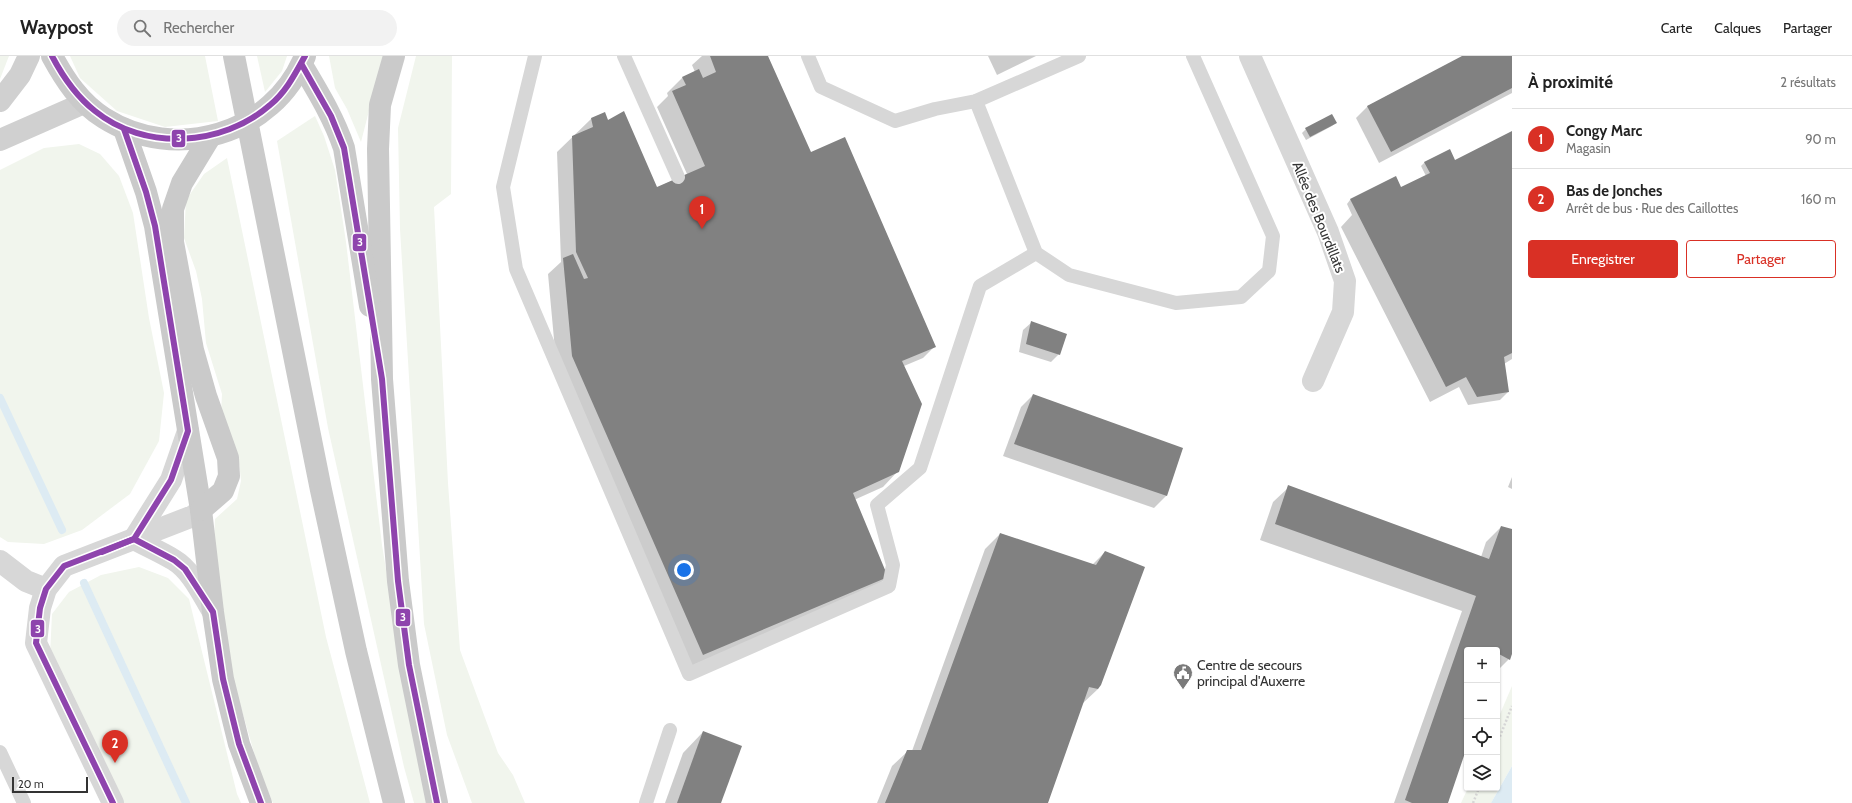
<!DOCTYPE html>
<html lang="fr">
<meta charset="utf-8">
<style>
:root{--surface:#fff;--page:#f2f2f2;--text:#222;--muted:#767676;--line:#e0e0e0;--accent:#d93025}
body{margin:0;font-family:Cabin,sans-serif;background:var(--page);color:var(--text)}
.controls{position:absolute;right:12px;bottom:12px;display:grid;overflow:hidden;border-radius:4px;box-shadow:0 1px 3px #0004}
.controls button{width:36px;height:36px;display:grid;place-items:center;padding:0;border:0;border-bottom:1px solid var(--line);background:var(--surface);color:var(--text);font:20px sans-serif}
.scale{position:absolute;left:12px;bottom:10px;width:76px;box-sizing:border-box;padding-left:4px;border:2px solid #333;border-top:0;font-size:11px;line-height:14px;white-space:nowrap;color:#333;-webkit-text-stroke:3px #fff;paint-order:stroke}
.you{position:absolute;left:684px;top:514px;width:14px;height:14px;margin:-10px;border:3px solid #fff;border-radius:50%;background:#1a73e8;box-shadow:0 0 0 6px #1a73e833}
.badge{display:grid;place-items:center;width:26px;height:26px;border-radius:50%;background:var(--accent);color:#fff;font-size:13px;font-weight:700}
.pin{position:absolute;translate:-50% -33px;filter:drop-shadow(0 1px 2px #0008)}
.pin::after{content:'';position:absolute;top:21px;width:14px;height:12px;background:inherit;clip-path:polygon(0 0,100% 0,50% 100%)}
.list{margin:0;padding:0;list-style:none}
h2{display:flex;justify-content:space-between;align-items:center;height:52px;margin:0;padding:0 16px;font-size:17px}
h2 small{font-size:13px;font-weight:400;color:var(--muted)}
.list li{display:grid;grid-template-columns:26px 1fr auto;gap:12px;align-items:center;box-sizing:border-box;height:60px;padding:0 16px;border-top:1px solid var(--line)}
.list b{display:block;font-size:15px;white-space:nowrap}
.list p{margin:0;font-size:13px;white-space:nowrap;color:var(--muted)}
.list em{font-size:13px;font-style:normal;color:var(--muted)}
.actions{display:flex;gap:8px;padding:12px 16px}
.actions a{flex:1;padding:9px 0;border:1px solid var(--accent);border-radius:4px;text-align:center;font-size:14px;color:var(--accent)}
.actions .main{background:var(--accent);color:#fff}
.icon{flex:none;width:22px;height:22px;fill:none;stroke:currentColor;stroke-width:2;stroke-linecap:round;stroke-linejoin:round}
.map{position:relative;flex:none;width:1512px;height:747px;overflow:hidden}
header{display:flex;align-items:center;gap:24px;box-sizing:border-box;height:56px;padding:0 20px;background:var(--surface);border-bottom:1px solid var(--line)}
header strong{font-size:19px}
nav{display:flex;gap:22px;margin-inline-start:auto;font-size:14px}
.search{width:280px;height:36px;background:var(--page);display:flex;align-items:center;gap:10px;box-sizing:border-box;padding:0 14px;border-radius:22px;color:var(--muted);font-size:15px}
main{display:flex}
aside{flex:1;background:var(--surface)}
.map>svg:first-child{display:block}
.green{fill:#f1f5ed}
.water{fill:#ddebf3}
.shadow{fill:#0003}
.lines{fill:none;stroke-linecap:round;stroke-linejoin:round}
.stream{stroke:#ddebf3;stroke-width:8}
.building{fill:#818181}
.path{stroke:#d6d6d6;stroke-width:2.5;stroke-dasharray:2 2;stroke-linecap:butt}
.service{stroke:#d7d7d7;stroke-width:14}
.minor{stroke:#d7d7d7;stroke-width:22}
.secondary{stroke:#d0d0d0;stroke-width:22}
.primary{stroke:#cacaca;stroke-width:22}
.bus-1-casing{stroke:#fff;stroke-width:9}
.bus-1{stroke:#8e44ad;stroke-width:6}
.labels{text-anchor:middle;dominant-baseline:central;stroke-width:4;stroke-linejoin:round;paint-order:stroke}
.street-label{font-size:14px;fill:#333;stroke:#fff}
.poi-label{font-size:14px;fill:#333;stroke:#fff;text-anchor:start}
.line-badge{stroke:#fff;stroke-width:1.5}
.badge-label{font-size:11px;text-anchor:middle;font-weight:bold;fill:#fff}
</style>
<header>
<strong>Waypost</strong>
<div class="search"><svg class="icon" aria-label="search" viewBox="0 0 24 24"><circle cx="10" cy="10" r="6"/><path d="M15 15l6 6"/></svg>Rechercher</div>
<nav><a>Carte</a><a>Calques</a><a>Partager</a></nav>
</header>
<main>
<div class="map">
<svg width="1512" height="747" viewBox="0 0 1512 747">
<rect width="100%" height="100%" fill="#fff"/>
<g class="green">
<polygon points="0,0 9,0 0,23"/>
<polygon points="70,0 205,0 218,65 165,71 117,55 80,22"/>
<polygon points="257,0 287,0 282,15 265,36"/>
<polygon points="383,0 361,86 347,53 335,32 329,0"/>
<polygon points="416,0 452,0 451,138 434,151 448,427 460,594 498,697 513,719 525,747 472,747 447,679 424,568 400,173 398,72"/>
<polygon points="315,60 324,80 335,114 346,186 382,489 406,636 431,747 414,747 404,711 328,372 277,85"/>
<polygon points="79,88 100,98 119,120 133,157 149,262 164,337 159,385 130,438 82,474 44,488 8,486 0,481 0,114 44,92"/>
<polygon points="227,102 326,581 370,747 273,747 259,714 230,613 214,486 215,463 237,443 241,425 239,405 221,357 222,338 206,287 202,243 196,215 184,182 186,144 204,118"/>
<polygon points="139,511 168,522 189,543 237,738 241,747 122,747 50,599 52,558 69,536 101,519"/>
<polygon points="1512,630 1512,710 1491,747 1461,747 1468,732 1497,732 1497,665"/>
</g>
<polygon class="water" points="1512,710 1512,747 1491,747"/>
<g class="shadow">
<polygon points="702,0 767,0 810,98 935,290 923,302 904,310 898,415 883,431 854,444 887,521 871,536 688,613 557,316 548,218 561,206 557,96 591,63 605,58 608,65 656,132 687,118 657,51 668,40 667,37 682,22 695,16 692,9"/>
<polygon points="988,0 1036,0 997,19"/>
<polygon points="1464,0 1512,0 1512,37 1379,107 1356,62 1368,50"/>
<polygon points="1336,67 1332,70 1306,84 1302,77 1306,73"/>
<polygon points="1512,76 1512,303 1504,308 1508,336 1500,344 1468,349 1459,331 1430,346 1341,171 1352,159 1347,148 1350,144 1395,121 1401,133 1426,120 1421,110 1425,106 1451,107"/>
<polygon points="1032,266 1059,298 1051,306 1019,296 1023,274"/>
<polygon points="1033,339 1182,393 1166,440 1154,452 1003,400 1021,351"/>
<polygon points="1512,421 1512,433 1508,431"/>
<polygon points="1289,431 1481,501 1486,486 1501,471 1512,474 1512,595 1509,603 1497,615 1497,594 1467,594 1467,688 1447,747 1394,747 1462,555 1260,484 1273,446"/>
<polygon points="1000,478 1092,509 1105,496 1098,633 1082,648 1046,747 877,747 892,710 908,695 912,695 985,493"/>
<polygon points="703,676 720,747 665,747 683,697"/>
</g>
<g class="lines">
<g class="stream">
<polyline points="0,342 62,474"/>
<polyline points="84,527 186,747"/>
</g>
</g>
<g class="building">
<polygon points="710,0 768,0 811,96 845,81 936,291 902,305 922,348 899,416 853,437 888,521 703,599 572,300 563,202 573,198 584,223 588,222 576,196 572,80 593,71 591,62 605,56 608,64 624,55 657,131 705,110 672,35 686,29 682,21 699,13 703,22 716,16"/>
<polygon points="1462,0 1512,0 1512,32 1391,96 1367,50"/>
<polygon points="1332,58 1337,67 1310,81 1305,72"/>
<polygon points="1512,75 1512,297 1504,301 1509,336 1477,341 1466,321 1446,331 1350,143 1396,120 1401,131 1430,117 1424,106 1450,93 1455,104"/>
<polygon points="1031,265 1067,278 1060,299 1026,288"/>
<polygon points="1033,338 1183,392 1167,440 1014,388"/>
<polygon points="1288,429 1489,503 1501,470 1512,473 1512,598 1510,604 1499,598 1497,602 1497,594 1467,594 1467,691 1448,747 1412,747 1405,744 1476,540 1275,468"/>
<polygon points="1000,477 1096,509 1105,495 1145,511 1101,629 1098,633 1089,631 1048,747 885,747 907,694 921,694"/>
<polygon points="703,675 742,690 721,747 677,747"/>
</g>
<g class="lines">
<g class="path">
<polyline points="1497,688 1512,650"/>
<polyline points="1473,747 1479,732"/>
</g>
<g class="service">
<polyline points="535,0 503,131 516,213 689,618 889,530 893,509 877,449 920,412 980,230 1036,197"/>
<polyline points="624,0 678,121"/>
<polyline points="808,0 821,31 895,65 935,53 976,45 1079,0"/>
<polyline points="976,45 1036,197 1069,219 1176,247 1241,241 1269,215 1273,180 1193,0"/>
<polyline points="0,696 24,747"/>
<polyline points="646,747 670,674"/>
</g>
<g class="minor">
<polyline points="1250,0 1328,176 1345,225 1343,256 1313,325"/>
<polyline points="134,483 171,424 188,375"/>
<path d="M134,483C147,490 161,496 174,504C192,515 202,538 213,556"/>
<polyline points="0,505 26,525 46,533"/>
<polyline points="113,747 36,587 40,552 46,533 64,510 193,460 201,454"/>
</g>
<g class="secondary">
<polyline points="0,45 20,19 29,0"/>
<polyline points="0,84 84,47"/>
</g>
<g class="primary">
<path d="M52,0C65,24 80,47 104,62C175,107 273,79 305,0"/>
<polyline points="234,0 321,434 356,595 394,747"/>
<polyline points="394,0 380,49 378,93 382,323 398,525 409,609 437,747"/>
<path d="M302,9C318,36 334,62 344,92L370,250"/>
<polyline points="124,73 146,136 155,170 201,454 213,556 223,623 239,688 261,747"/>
<polyline points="201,454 223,435 229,420 228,402 206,340 193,294 173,186 173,153 182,127 210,81"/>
</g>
<defs>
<g id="bus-1">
<path d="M52,0C63,21 76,40 95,55C144,95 222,91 270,49C286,36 295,18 305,0"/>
<polyline points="302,9 331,60 344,92 382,323 398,525 409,609 437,747"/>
<polyline points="102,496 134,483 174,504 185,513 213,556 223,623 239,688 261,747"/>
<polyline points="113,747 36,587 40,552 46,533 64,510 134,483 171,424 188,375 155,170 146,136 124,73"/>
</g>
</defs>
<use href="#bus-1" class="bus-1-casing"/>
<use href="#bus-1" class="bus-1"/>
</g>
<defs>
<symbol id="civic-pin" viewBox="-11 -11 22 30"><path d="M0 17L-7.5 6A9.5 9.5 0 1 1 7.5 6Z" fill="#7a7a7a" stroke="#fff"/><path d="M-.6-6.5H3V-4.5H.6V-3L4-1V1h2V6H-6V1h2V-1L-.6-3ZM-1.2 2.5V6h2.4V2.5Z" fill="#fff"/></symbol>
</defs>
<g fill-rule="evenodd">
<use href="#civic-pin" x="1172" y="606" width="22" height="30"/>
</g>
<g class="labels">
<g class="street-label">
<text transform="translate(1319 161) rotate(68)">Allée des Bourdillats</text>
</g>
<g class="poi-label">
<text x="1197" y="609">Centre de secours<tspan x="1197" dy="16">principal d'Auxerre</tspan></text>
</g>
</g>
<g class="line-badge">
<rect x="171" y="73" width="15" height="19" rx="4" fill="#8e44ad"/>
<rect x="352" y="177" width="15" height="19" rx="4" fill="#8e44ad"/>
<rect x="395" y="552" width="16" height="19" rx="4" fill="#8e44ad"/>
<rect x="30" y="563" width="15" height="19" rx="4" fill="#8e44ad"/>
</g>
<g class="badge-label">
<text x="179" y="86">3</text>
<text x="360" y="190">3</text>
<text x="403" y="565">3</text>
<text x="38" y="577">3</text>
</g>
</svg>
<div class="controls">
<button>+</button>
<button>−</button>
<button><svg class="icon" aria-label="locate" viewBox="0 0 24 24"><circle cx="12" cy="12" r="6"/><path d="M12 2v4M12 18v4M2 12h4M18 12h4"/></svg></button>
<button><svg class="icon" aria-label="layers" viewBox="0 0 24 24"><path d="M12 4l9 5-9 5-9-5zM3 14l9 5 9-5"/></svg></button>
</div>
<div class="scale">20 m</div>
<div class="you"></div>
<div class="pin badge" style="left:702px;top:173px">1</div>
<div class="pin badge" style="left:115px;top:707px">2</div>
</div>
<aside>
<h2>À proximité<small>2 résultats</small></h2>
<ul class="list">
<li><span class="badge">1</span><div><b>Congy Marc</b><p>Magasin</p></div><em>90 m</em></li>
<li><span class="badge">2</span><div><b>Bas de Jonches</b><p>Arrêt de bus · Rue des Caillottes</p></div><em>160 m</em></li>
</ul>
<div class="actions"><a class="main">Enregistrer</a><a>Partager</a></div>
</aside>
</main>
